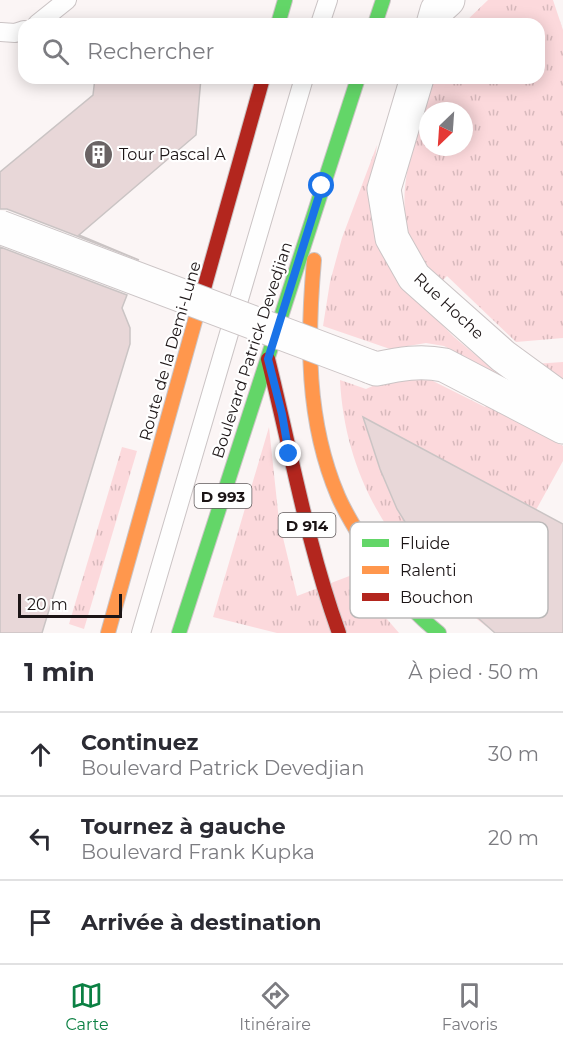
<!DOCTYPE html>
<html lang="fr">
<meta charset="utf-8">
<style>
:root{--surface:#fff;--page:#f7f7f7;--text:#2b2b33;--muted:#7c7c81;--line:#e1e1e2;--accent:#0b8043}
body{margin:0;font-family:Montserrat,sans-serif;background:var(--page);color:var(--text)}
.compass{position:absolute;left:419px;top:102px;width:54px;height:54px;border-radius:50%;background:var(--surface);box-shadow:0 3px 15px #0003;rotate:205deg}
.scale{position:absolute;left:18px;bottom:15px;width:104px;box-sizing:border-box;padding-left:6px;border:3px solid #1c1516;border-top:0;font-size:16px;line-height:21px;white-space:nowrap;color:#1c1516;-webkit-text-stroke:4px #fff;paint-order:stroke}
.stop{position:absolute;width:18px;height:18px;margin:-14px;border:4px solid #1a73e8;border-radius:50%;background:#fff}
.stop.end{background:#1a73e8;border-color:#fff;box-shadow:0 2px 6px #0008}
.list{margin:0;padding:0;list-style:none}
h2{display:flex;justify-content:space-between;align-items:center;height:78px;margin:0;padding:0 24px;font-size:26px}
h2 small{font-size:20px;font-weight:400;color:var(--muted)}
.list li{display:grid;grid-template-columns:39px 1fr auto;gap:18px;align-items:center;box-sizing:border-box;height:84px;padding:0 24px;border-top:2px solid var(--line)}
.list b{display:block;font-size:22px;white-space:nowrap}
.list p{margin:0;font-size:20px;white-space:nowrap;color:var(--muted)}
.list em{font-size:20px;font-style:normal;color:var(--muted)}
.icon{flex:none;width:33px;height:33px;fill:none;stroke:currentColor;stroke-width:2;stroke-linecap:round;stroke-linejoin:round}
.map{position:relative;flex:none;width:563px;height:633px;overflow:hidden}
.search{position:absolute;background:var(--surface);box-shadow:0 3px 15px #0003;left:18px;right:18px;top:18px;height:66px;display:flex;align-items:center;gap:15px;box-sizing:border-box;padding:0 21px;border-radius:18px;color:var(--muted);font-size:22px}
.sheet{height:330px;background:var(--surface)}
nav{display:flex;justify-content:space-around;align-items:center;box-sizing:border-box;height:84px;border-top:2px solid var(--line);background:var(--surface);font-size:16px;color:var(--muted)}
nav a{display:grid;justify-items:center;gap:3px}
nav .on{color:var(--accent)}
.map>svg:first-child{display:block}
.grass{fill:url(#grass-tufts);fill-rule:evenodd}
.building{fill:#e8d7d8;stroke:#cac4c4;stroke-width:1.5}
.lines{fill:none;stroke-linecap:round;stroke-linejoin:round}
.lane-casing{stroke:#cbc4c5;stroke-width:20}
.street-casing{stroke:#cbc4c5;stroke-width:35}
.fast-casing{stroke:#cbc4c5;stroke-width:16}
.slow-casing{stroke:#cbc4c5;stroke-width:16}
.jam-casing{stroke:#cbc4c5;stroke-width:16}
.lane{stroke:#fefefe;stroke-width:18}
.street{stroke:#fefefe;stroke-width:33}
.fast{stroke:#63d668;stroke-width:14}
.slow{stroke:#ff974d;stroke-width:14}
.jam{stroke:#b3261e;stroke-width:14}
.street-bridge-casing{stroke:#cbc4c5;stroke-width:35;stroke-linecap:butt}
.street-bridge{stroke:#fefefe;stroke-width:33}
.route{stroke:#1a73e8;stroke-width:8}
.labels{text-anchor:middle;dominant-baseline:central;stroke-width:4.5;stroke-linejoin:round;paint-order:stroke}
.shield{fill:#fff;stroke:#605b5c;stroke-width:1.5}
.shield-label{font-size:15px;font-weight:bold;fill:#1c1516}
.poi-label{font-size:16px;fill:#1c1516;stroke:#fff;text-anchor:start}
.street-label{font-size:16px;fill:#1c1516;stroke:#fff}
.key{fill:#fff;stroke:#bbb9b9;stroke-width:1.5}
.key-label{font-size:16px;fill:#1c1516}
</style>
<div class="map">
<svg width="563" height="633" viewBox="0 0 563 633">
<defs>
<pattern id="grass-tufts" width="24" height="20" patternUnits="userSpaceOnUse" patternTransform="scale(1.5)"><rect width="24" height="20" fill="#fcd9dc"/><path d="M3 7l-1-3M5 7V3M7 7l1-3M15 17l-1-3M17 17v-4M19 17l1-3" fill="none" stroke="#d7b9bc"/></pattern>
</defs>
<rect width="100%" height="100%" fill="#fbf5f5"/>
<g class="grass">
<path d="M488,0H553L563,30V338L516,342L447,276L442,281C431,270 419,260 413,245C390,194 419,128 434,78H539V24H463ZM428,111H464V147H428Z"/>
<polygon points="377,145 373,172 407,289 454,337 501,376 444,346 426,343 390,349 323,326 330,282 342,238"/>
<polygon points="563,362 563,379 533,364"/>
<path d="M427,378L485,407L487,405L563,446V461L536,510L366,419C371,437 375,455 382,472C404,533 442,583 488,628C470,613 451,599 435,584C377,529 344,459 340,380L366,389L377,384Z"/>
<polygon points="269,427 279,521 297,596 352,575 374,604 399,633 277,633 213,617"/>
<polygon points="122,447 137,451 84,629 69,624"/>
</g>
<g class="building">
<polygon points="95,78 201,78 196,135 79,235 139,260 7,209 0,209 0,172 93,95"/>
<polygon points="0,247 127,295 122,308 130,328 130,344 42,633 0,633"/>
<polygon points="363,417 563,524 563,633 495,633 468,609 433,567 397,509 380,469"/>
</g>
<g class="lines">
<defs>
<g id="lane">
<polyline points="37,24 67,0"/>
<polyline points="320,24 328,0"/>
<polyline points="1,32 15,33 24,30"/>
<polyline points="141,633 304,78"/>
</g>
<g id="street">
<polyline points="433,24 437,10 448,0"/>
<polyline points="417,78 384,189 392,238 414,277 503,356 563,400"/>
<path d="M371,367L376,369C400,364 420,360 444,365L563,427"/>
</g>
<g id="fast">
<polyline points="278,24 285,0"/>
<polyline points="375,24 383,0"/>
<path d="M372,556C390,585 411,611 439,633"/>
<polyline points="179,633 358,78"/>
</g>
<g id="slow">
<path d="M314,260C307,339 306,421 338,496C347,517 360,536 372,556"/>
<polyline points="108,633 198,310"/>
</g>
<g id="jam">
<polyline points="198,310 263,78"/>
<path d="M268,359C291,451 307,544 339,633"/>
</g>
</defs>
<use href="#lane" class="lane-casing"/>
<use href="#street" class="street-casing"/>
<use href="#fast" class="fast-casing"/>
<use href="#slow" class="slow-casing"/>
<use href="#jam" class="jam-casing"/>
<use href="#lane" class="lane"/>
<use href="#street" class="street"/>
<use href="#fast" class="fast"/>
<use href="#slow" class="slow"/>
<use href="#jam" class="jam"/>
<defs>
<polyline id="street-bridge" points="0,227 371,367"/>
</defs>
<use href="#street-bridge" class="street-bridge-casing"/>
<use href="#street-bridge" class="street-bridge"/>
</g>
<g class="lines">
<polyline class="route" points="289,454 282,414 268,359 322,186"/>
</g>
<defs>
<symbol id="building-disc" viewBox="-11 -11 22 22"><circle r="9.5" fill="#6a6364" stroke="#fff"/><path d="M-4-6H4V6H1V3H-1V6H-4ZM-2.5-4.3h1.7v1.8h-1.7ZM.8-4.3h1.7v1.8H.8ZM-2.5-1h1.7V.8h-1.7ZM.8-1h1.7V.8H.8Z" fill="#fff"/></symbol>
</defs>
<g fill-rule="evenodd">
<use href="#building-disc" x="82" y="138" width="33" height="33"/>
</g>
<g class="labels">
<g class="shield">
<rect x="194.5" y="484" width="57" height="24" rx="4.5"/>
<rect x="278.5" y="513" width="57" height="24" rx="4.5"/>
</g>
<g class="shield-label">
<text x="223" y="496">D 993</text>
<text x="307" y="525">D 914</text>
</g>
<g class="poi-label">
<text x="119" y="154">Tour Pascal A</text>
</g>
<g class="street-label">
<text transform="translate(449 306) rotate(43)">Rue Hoche</text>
<text transform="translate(252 350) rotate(-72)">Boulevard Patrick Devedjian</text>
<text transform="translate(170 351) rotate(-74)">Route de la Demi-Lune</text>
</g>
</g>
<rect x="350" y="522" width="198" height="96" rx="9" class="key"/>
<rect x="362" y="539" width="27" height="8" fill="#63d668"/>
<rect x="362" y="566" width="27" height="8" fill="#ff974d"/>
<rect x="362" y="593" width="27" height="8" fill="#b3261e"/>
<g class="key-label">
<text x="400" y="549">Fluide</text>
<text x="400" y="576">Ralenti</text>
<text x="400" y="603">Bouchon</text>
</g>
</svg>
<svg class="compass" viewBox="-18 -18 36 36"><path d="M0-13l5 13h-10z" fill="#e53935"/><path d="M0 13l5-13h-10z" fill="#7c7c81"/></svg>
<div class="scale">20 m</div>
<div class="stop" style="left:322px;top:186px"></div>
<div class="stop end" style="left:289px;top:454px"></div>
<div class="search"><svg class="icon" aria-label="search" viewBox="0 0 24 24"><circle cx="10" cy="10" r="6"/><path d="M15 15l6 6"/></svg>Rechercher</div>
</div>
<section class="sheet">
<h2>1 min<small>À pied · 50 m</small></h2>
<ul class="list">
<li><svg class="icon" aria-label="ahead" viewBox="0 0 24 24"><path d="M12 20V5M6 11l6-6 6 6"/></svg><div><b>Continuez</b><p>Boulevard Patrick Devedjian</p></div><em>30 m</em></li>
<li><svg class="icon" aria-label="left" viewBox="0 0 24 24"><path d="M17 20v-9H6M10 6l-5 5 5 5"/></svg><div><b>Tournez à gauche</b><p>Boulevard Frank Kupka</p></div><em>20 m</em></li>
<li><svg class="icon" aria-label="arrive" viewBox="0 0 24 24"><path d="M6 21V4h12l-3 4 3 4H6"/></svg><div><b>Arrivée à destination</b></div></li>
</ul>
</section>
<nav>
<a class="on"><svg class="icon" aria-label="map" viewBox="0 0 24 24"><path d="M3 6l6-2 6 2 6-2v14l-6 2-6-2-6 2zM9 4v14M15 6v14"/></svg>Carte</a>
<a><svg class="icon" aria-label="directions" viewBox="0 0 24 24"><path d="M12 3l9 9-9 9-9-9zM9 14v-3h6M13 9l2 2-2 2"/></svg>Itinéraire</a>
<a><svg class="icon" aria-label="saved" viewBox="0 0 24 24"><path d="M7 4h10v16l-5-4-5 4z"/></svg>Favoris</a>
</nav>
